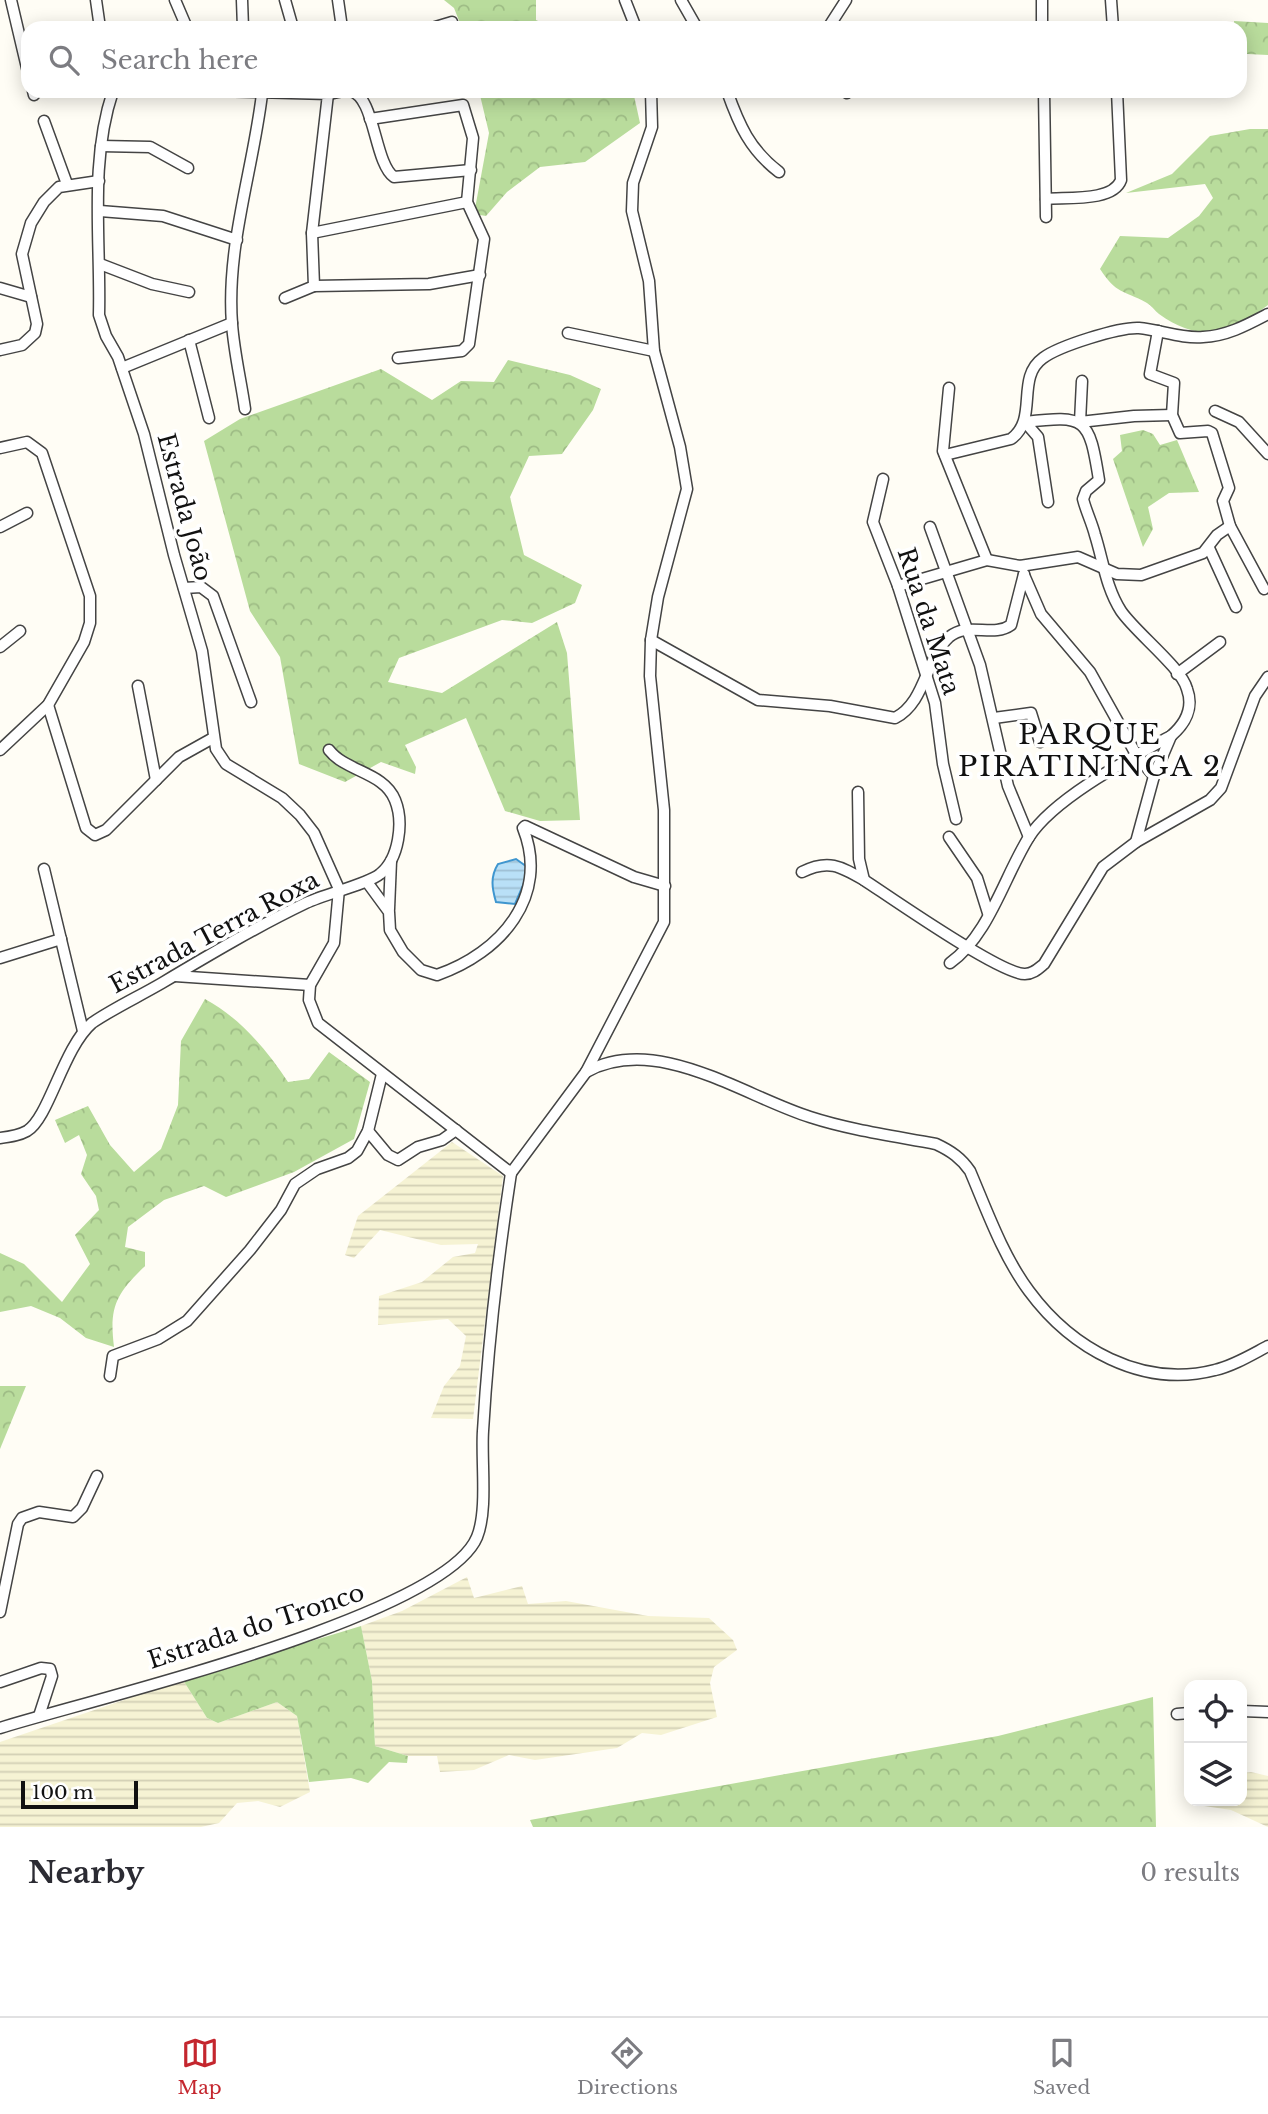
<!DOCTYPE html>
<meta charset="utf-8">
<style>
:root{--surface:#fff;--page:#f7f7f7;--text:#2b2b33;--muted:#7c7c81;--line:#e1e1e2;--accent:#c4262e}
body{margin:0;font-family:"Libre Baskerville",serif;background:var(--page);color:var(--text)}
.controls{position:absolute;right:21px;bottom:21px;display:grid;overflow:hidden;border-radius:14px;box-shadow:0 4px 18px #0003}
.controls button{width:63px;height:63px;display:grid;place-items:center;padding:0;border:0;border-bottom:2px solid var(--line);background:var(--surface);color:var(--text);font:35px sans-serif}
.scale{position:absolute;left:21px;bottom:18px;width:117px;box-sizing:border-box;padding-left:7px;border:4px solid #111;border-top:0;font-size:19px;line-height:24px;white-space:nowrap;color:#111;-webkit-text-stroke:5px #fff;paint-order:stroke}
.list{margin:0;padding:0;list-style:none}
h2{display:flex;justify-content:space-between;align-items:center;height:91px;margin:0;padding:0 28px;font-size:30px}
h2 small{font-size:23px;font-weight:400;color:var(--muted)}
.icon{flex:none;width:38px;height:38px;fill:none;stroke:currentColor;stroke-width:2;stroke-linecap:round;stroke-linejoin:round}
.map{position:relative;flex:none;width:1268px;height:1827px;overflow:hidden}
.search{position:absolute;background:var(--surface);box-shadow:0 4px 18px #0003;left:21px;right:21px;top:21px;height:77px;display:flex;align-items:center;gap:18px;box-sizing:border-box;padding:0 24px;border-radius:21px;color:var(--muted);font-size:26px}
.sheet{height:189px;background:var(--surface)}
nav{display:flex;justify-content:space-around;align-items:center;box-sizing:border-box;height:98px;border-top:2px solid var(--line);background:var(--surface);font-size:19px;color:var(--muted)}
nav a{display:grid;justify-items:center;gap:4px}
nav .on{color:var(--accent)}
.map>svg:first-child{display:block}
.farmland{fill:url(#farmland-rules)}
.forest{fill:url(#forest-crowns)}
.water{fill:url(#water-rules);stroke:#3f96cf;stroke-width:2}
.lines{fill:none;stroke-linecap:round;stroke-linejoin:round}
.minor-casing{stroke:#444;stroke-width:13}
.minor{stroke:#fff;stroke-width:10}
.labels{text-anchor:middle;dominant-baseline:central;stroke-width:7;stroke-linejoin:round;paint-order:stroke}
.street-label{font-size:24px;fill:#111;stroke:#fff}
.quarter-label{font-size:28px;letter-spacing:2px;fill:#111;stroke:#fff}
</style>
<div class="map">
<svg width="1268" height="1827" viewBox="0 0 1268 1827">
<defs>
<pattern id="farmland-rules" width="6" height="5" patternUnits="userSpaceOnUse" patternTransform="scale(1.75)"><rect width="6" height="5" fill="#f6f3d4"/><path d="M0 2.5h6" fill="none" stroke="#d2cfb5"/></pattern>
<pattern id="forest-crowns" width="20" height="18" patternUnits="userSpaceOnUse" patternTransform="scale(1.75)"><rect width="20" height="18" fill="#b9dc9c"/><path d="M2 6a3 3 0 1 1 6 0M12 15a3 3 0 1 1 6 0" fill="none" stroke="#9ebc85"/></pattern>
<pattern id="water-rules" width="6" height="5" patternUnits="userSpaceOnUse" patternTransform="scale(1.75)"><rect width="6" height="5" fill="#b9e0f7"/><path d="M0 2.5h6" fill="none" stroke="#9ebfd3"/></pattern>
</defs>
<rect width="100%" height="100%" fill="#fffdf5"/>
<g class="farmland">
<polygon points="452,1142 503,1176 473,1419 431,1418 444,1386 460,1366 466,1336 448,1319 378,1325 379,1296 422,1282 453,1257 475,1253 478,1244 441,1245 380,1230 354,1258 345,1255 358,1216"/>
<polygon points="467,1577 474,1598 522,1586 528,1604 566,1601 648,1616 709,1618 733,1640 737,1650 714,1667 710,1683 717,1717 661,1735 642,1733 617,1748 535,1760 509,1755 474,1770 440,1772 437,1756 408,1756 375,1746 372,1681 361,1626 402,1611"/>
<polygon points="183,1680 207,1718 218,1723 277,1702 297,1716 310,1792 280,1807 258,1801 237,1803 219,1823 201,1827 0,1827 0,1742"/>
<polygon points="1251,1772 1268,1776 1268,1827 1231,1810 1204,1806 1206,1801 1242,1801 1242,1773"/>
</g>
<g class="forest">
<polygon points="444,0 536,0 536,20 553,28 462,28 454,8"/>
<polygon points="1234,21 1268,23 1268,55 1247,54 1240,49 1240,28 1234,28"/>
<polygon points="479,91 546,91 546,98 573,91 633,91 640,123 585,162 540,167 507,192 486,216 474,214 489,133"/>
<path d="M1250,129H1268V305C1230,334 1201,344 1159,314C1155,311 1152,306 1147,303C1122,289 1117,295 1100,269L1120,236L1168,238L1199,216L1213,198L1205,184L1126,193L1172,174L1210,136Z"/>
<polygon points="508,360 570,375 601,389 593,410 562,454 529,456 510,497 524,555 582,585 575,603 532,623 502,620 399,658 388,682 442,693 557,622 567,653 580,820 540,821 505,811 466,718 405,745 416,767 415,774 381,762 345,782 299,764 280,657 250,611 204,441 240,419 381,369 432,400 461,381 494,382"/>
<polygon points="1143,430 1153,434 1160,445 1177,440 1199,492 1169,493 1148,507 1153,529 1143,547 1113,459 1122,451 1120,435"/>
<path d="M205,999C239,1017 267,1050 288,1082L309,1079L329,1052L370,1082L354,1139L294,1172L226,1197L204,1186L164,1200L128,1227L125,1247L145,1252V1266C116,1294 109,1307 114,1347L86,1338L60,1318L31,1306L0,1312V1253L24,1264L62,1302L90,1264L75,1235L99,1210L96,1196L81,1174L87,1155L79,1135L65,1143L55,1120L88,1106L110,1145L134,1172L161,1149L178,1105L181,1041Z"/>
<polygon points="0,1386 26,1386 0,1449"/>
<polygon points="361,1626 372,1681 375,1746 408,1756 407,1763 389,1762 368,1783 351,1778 309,1782 297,1716 277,1702 218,1723 207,1718 183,1680"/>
<polygon points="1153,1697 1156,1827 533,1827 530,1820 998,1736"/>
</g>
<path class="water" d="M516,859L530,869L515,904L496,902C492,888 490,877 498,864Z"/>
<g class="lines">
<defs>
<g id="minor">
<polyline points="11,0 28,72"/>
<polyline points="96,0 100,28"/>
<polyline points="175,0 187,28"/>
<polyline points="242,0 243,28"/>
<polyline points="285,0 293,28"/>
<polyline points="338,0 342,28"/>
<polyline points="625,0 636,28"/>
<polyline points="681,0 697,28"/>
<polyline points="1042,0 1042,28"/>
<polyline points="1111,0 1113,28"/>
<polyline points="432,28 452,22"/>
<polyline points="828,28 846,0"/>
<polyline points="33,91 34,95"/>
<path d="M113,91C89,162 101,241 99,315L106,336L118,357L144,434L174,555L202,651L216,749L226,764L282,798L300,815L314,833L339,889L334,943L310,985L309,1000L318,1023L511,1173"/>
<polyline points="213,91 328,94 312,233 314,286 285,298"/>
<path d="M727,91C739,125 750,150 779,172"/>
<polyline points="846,91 847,93"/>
<polyline points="1044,91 1046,217"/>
<path d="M328,94C335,93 344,90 350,91C375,95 374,163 394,177L471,170"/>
<polyline points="370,119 463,105 473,138 467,202 484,239 469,344 462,351 398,358"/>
<polyline points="44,121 67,184"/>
<polyline points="101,146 150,147 188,168"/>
<path d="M1046,199C1066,197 1113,202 1121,180L1117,91"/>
<polyline points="100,211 163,216 237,240"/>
<polyline points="312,233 467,202"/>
<polyline points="100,264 152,284 189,292"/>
<polyline points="314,286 429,284 480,275"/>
<polyline points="0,288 31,297"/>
<polyline points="1158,331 1150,374 1174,383 1172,415 1180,433 1208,431 1212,433 1229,488 1223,501 1230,526 1264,589"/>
<polyline points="568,333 654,351"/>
<polyline points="189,340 209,418"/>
<polyline points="0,350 22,345 35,333 37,324 22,254 31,223 44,202 59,187 99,181"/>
<polyline points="122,368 232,323"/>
<polyline points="1082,381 1080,422 1134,416 1172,415"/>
<polyline points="949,388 943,451 987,560"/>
<path d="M245,409C241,381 234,352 232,324C226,247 253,170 262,94"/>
<polyline points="1215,411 1239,422 1268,454"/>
<polyline points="1025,422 1038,437 1048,502"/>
<polyline points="0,448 27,442 42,453 90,596 90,623 84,642 48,705 0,750"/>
<path d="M945,455L1011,439C1039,419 1015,378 1043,358C1059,346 1119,327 1139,328C1160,330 1182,339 1203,337C1227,336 1247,325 1268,314"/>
<polyline points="883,479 873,522 898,586 935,703 943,764 956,819"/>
<polyline points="0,527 27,513"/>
<polyline points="930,527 980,665 1008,786 1029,837"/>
<polyline points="1209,548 1236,607"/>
<polyline points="1024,575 1041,614 1090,672 1137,756 1154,776"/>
<polyline points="898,586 987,560 1020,566 1078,557 1117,574 1141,575 1203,553 1217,535 1230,526"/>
<polyline points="184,588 201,587 213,596 251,702"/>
<path d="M651,640L758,700L830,706L895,718C926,702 925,659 949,637C968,621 993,638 1011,625L1024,574"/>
<polyline points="0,647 20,631"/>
<polyline points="1177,674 1220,642"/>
<polyline points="138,686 156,780"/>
<polyline points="48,705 86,828 95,835 106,830 179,757 213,738"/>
<polyline points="994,718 1031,713 1040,742"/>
<polyline points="949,837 977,878 988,913"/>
<polyline points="1136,842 1154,776 1171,736"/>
<polyline points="44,869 83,1031"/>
<path d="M802,872C828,859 840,866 864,880L859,859L858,792"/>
<path d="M864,880C890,897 1001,975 1025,974C1033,974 1038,969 1044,964L1103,867L1136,842L1210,800L1221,788L1255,696L1268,677"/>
<path d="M367,882L389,912L390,930L403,952L421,970L437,975C501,953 550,896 523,828L525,826L634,877L665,886"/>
<polyline points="389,909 391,861"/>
<polyline points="0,958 61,939"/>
<path d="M950,963C989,935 1004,877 1029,837C1054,798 1129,759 1171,736C1185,724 1194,708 1187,689C1181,667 1136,633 1121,611C1106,588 1103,560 1095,535C1092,523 1086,511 1083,499L1086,491L1099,480C1089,417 1086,415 1025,422"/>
<polyline points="175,976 310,985"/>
<path d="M586,1072C657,1033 743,1096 810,1117C850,1130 894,1136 936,1144C951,1151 961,1158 970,1171C987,1211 1003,1256 1029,1291C1071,1348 1142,1389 1215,1370C1233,1366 1251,1355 1268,1346"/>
<polyline points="368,1131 388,1155 398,1160 418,1147 442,1140 456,1130"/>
<path d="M0,1138C9,1137 18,1136 27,1131C49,1118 63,1048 92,1023C114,1008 138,997 162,983C209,955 256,927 306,903C325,894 368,884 380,874C399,859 404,822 395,800C384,772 346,772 329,750"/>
<polyline points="511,1173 586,1072 664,922 664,810 650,676 651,640 658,597 687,489 680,447 654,351 649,281 632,211 633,183 652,127 651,91"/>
<polyline points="110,1376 113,1356 158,1339 187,1321 250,1250 281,1210 295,1184 317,1169 348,1158 357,1151 368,1131 382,1074"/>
<polyline points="0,1612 18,1524 22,1518 39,1512 73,1517 82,1508 97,1476"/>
<polyline points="0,1682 41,1668 50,1669 52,1676 39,1716"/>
<polyline points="1242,1711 1268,1712"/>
<polyline points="1177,1714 1189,1713"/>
<path d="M0,1728C89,1700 444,1617 477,1537C488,1510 481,1461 483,1431C488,1345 498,1258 511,1173"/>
</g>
</defs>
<use href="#minor" class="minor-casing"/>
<use href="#minor" class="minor"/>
</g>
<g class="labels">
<g class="street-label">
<text transform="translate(185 507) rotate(75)">Estrada João</text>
<text transform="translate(929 621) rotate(72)">Rua da Mata</text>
<text transform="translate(214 932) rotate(-28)">Estrada Terra Roxa</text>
<text transform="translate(256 1626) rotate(-18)">Estrada do Tronco</text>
</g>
<g class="quarter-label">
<text x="1090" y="734">PARQUE<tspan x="1090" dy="32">PIRATININGA 2</tspan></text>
</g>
</g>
</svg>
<div class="controls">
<button><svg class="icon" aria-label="locate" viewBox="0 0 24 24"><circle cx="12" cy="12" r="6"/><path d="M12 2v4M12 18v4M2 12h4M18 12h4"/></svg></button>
<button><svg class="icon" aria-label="layers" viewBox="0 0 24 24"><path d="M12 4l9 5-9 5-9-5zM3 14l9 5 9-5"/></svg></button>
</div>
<div class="scale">100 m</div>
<div class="search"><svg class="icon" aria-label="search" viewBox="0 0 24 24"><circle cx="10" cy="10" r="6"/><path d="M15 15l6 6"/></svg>Search here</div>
</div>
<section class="sheet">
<h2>Nearby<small>0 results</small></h2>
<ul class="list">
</ul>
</section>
<nav>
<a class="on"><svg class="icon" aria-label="map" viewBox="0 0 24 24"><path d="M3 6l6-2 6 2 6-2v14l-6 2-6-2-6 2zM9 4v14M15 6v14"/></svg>Map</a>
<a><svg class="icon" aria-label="directions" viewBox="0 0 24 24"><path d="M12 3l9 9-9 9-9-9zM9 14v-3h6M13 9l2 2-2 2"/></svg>Directions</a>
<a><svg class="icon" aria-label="saved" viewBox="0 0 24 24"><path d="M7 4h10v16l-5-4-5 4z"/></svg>Saved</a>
</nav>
